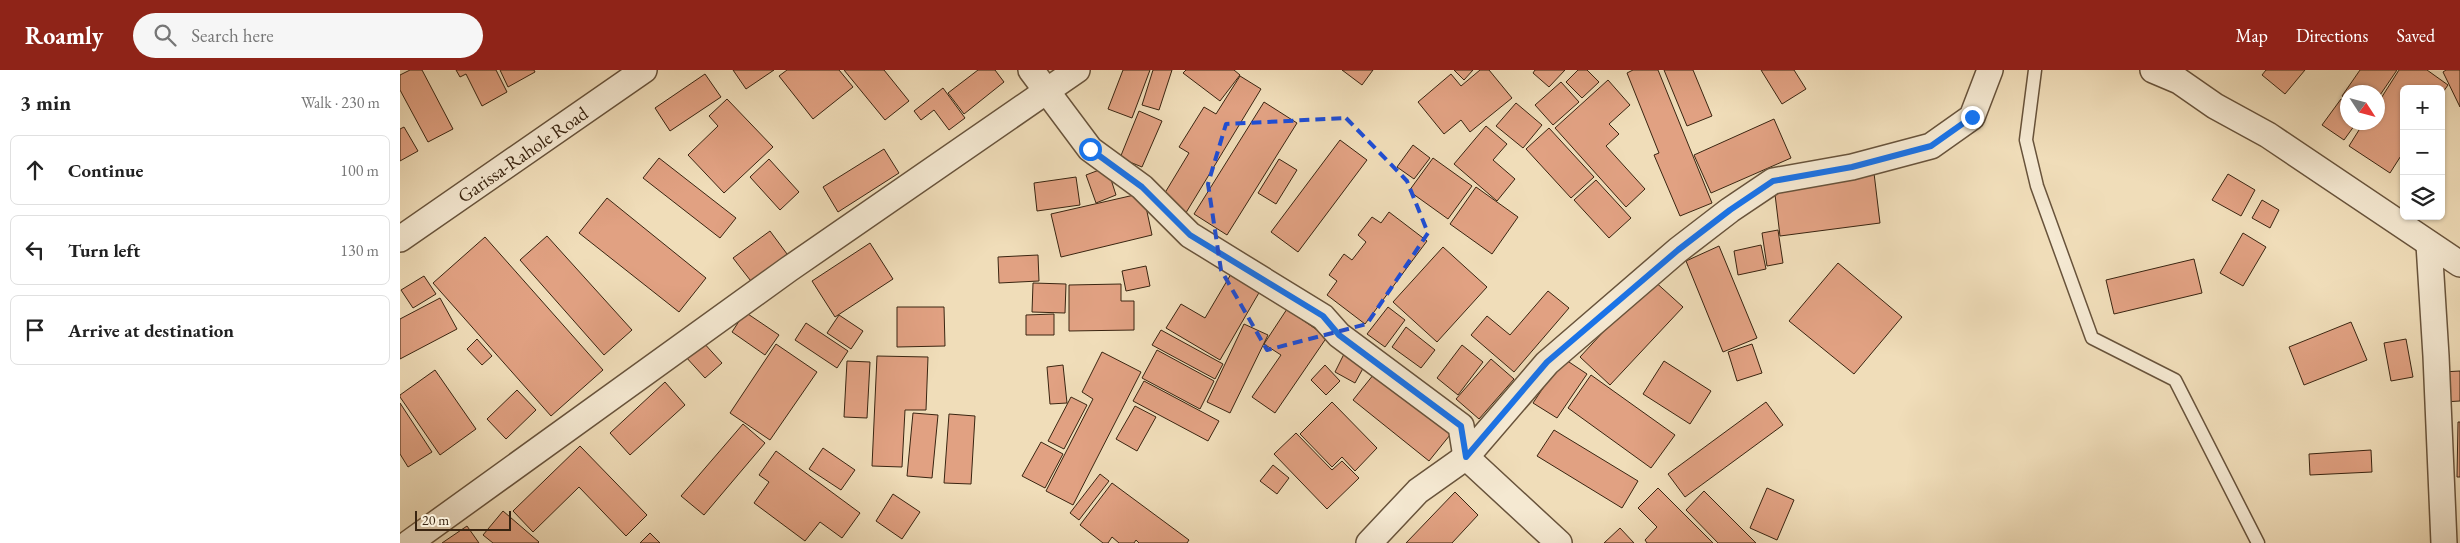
<!DOCTYPE html>
<meta charset="utf-8">
<style>
:root{--surface:#fff;--page:#f6f6f6;--text:#222;--muted:#767676;--line:#e0e0e0;--accent:#8f2418}
body{margin:0;font-family:"EB Garamond",serif;background:var(--page);color:var(--text)}
.controls{position:absolute;right:15px;top:15px;display:grid;overflow:hidden;border-radius:8px;box-shadow:0 1px 4px #0004}
.controls button{width:45px;height:45px;display:grid;place-items:center;padding:0;border:0;border-bottom:1px solid var(--line);background:var(--surface);color:var(--text);font:25px sans-serif}
.compass{position:absolute;left:1940px;top:15px;width:45px;height:45px;border-radius:50%;background:var(--surface);box-shadow:0 1px 4px #0004;rotate:126deg}
.scale{position:absolute;left:15px;bottom:12px;width:96px;box-sizing:border-box;padding-left:5px;border:2px solid #3a2511;border-top:0;font-size:14px;line-height:18px;white-space:nowrap;color:#3a2511;-webkit-text-stroke:4px #f5e9d2;paint-order:stroke}
.stop{position:absolute;width:15px;height:15px;margin:-11px;border:4px solid #1a73e8;border-radius:50%;background:#fff}
.stop.end{background:#1a73e8;border-color:#fff;box-shadow:0 1px 5px #0008}
.list{margin:0;padding:0;list-style:none}
h2{display:flex;justify-content:space-between;align-items:center;height:65px;margin:0;padding:0 20px;font-size:21px}
h2 small{font-size:16px;font-weight:400;color:var(--muted)}
.list li{display:grid;grid-template-columns:32px 1fr auto;gap:15px;align-items:center;box-sizing:border-box;height:70px;margin:0 10px 10px;padding:0 10px;border:1px solid var(--line);border-radius:8px}
.list b{display:block;font-size:19px;white-space:nowrap}
.list em{font-size:16px;font-style:normal;color:var(--muted)}
.icon{flex:none;width:28px;height:28px;fill:none;stroke:currentColor;stroke-width:2;stroke-linecap:round;stroke-linejoin:round}
.map{position:relative;flex:none;width:2060px;height:473px;overflow:hidden}
header{display:flex;align-items:center;gap:30px;box-sizing:border-box;height:70px;padding:0 25px;background:var(--accent);color:#fff}
header strong{font-size:24px}
nav{display:flex;gap:28px;margin-inline-start:auto;font-size:18px}
.search{width:350px;height:45px;background:var(--page);display:flex;align-items:center;gap:12px;box-sizing:border-box;padding:0 18px;border-radius:28px;color:var(--muted);font-size:19px}
main{display:flex}
aside{flex:1;background:var(--surface)}
.map>svg:first-child{display:block}
.building{fill:#e1a182;stroke:#3a2511}
.lines{fill:none;stroke-linecap:round;stroke-linejoin:round}
.lane-casing{stroke:#68533b;stroke-width:15}
.street-casing{stroke:#68533b;stroke-width:28}
.lane{stroke:#f5e9d2;stroke-width:12}
.street{stroke:#f5e9d2;stroke-width:25}
.route{stroke:#1a73e8;stroke-width:6}
.marked{fill:none;stroke:#1d4ed8;stroke-width:4;stroke-dasharray:10 6;stroke-linejoin:round}
.labels{text-anchor:middle;dominant-baseline:central;stroke-width:4;stroke-linejoin:round;paint-order:stroke}
.street-label{font-size:19px;fill:#3a2511;stroke:#f5e9d2}
</style>
<header>
<strong>Roamly</strong>
<div class="search"><svg class="icon" aria-label="search" viewBox="0 0 24 24"><circle cx="10" cy="10" r="6"/><path d="M15 15l6 6"/></svg>Search here</div>
<nav><a>Map</a><a>Directions</a><a>Saved</a></nav>
</header>
<main>
<aside>
<h2>3 min<small>Walk · 230 m</small></h2>
<ul class="list">
<li><svg class="icon" aria-label="ahead" viewBox="0 0 24 24"><path d="M12 20V5M6 11l6-6 6 6"/></svg><div><b>Continue</b></div><em>100 m</em></li>
<li><svg class="icon" aria-label="left" viewBox="0 0 24 24"><path d="M17 20v-9H6M10 6l-5 5 5 5"/></svg><div><b>Turn left</b></div><em>130 m</em></li>
<li><svg class="icon" aria-label="arrive" viewBox="0 0 24 24"><path d="M6 21V4h12l-3 4 3 4H6"/></svg><div><b>Arrive at destination</b></div></li>
</ul>
</aside>
<div class="map">
<svg width="2060" height="473" viewBox="0 0 2060 473">
<rect width="100%" height="100%" fill="#f0ddb9"/>
<filter id="stains"><feTurbulence type="fractalNoise" baseFrequency=".004" numOctaves="4"/><feColorMatrix values="0 0 0 0 .2 0 0 0 0 .09 0 0 0 0 .02 0 0 0 .5 -.17"/></filter>
<radialGradient id="worn" r=".72"><stop offset=".6" stop-color="#630" stop-opacity="0"/><stop offset="1" stop-color="#630" stop-opacity=".3"/></radialGradient>
<g class="building">
<polygon points="10,0 22,0 53,59 28,72 0,20 0,5"/>
<polygon points="56,0 96,0 107,22 82,36 66,4 60,7"/>
<polygon points="100,0 134,0 135,2 108,17"/>
<polygon points="333,0 374,0 346,19"/>
<polygon points="387,0 439,0 453,17 413,49 379,6"/>
<polygon points="444,0 484,0 509,31 485,50"/>
<polygon points="578,0 595,0 604,12 564,44 548,23"/>
<polygon points="723,0 750,0 732,48 708,39"/>
<polygon points="753,0 772,0 759,40 742,35"/>
<polygon points="786,0 834,0 840,5 820,31 783,3"/>
<polygon points="942,0 973,0 962,15"/>
<polygon points="1054,0 1073,0 1064,10"/>
<polygon points="1080,0 1089,0 1112,28 1070,62 1061,50 1044,64 1018,32 1051,4 1061,16"/>
<polygon points="1135,0 1165,0 1149,17 1133,3"/>
<polygon points="1178,0 1187,0 1199,12 1182,28 1166,12"/>
<polygon points="1233,0 1258,0 1312,133 1280,146 1254,85 1259,83 1227,3"/>
<polygon points="1264,0 1293,0 1312,46 1287,56"/>
<polygon points="1361,0 1394,0 1406,19 1382,34"/>
<polygon points="1866,0 1905,0 1885,24 1862,5"/>
<polygon points="1960,0 1997,0 1978,28 1978,22 1948,22 1948,30 1942,26"/>
<polygon points="1999,0 2027,0 2048,15 2041,25 2041,19 2004,19 2004,81 1990,103 1949,76 1964,52 1978,52 1978,33"/>
<polygon points="2046,0 2060,0 2060,37 2043,2"/>
<polygon points="305,4 321,27 270,61 255,38"/>
<polygon points="840,6 861,19 784,146 760,131 789,83 779,77 804,37 816,44"/>
<polygon points="1208,10 1230,35 1209,54 1219,64 1206,76 1245,119 1226,137 1155,58"/>
<polygon points="1161,12 1179,32 1153,55 1135,35"/>
<polygon points="543,18 565,48 549,60 534,40 521,50 514,41"/>
<polygon points="327,29 373,77 324,123 288,85 318,56 309,46"/>
<polygon points="1941,29 1948,34 1948,52 1957,52 1944,70 1922,55"/>
<polygon points="864,32 897,53 827,165 794,144"/>
<polygon points="1116,33 1142,55 1123,78 1096,56"/>
<polygon points="739,41 762,51 742,97 720,88"/>
<polygon points="1374,49 1391,88 1311,123 1294,85"/>
<polygon points="1086,56 1107,74 1093,90 1115,109 1097,131 1054,94"/>
<polygon points="4,57 18,81 0,91 0,59"/>
<polygon points="1149,58 1194,107 1171,128 1126,79"/>
<polygon points="940,70 967,90 898,182 871,162"/>
<polygon points="1013,75 1030,88 1014,109 997,97"/>
<polygon points="484,79 499,103 438,142 423,117"/>
<polygon points="259,88 336,148 320,168 243,108"/>
<polygon points="1033,88 1072,116 1048,149 1009,121"/>
<polygon points="369,89 399,122 380,140 350,107"/>
<polygon points="879,89 897,100 876,134 858,123"/>
<polygon points="707,97 716,125 696,133 686,105"/>
<polygon points="1474,103 1480,153 1380,166 1374,116"/>
<polygon points="1828,104 1855,120 1841,146 1812,130"/>
<polygon points="676,107 680,135 637,141 634,113"/>
<polygon points="1196,110 1231,148 1209,168 1174,130"/>
<polygon points="1076,117 1118,147 1092,184 1050,154"/>
<polygon points="743,123 752,165 661,187 651,144"/>
<polygon points="207,128 306,208 279,242 179,163"/>
<polygon points="1862,130 1879,140 1870,158 1852,148"/>
<polygon points="989,142 1027,171 965,254 927,225 937,211 929,205 944,184 952,190 966,172 958,165 972,147 981,153"/>
<polygon points="1378,160 1383,193 1367,196 1362,163"/>
<polygon points="370,161 390,188 354,215 333,188"/>
<polygon points="1843,163 1866,177 1843,216 1820,203"/>
<polygon points="147,166 232,260 204,285 120,190"/>
<polygon points="85,167 203,300 151,346 33,213"/>
<polygon points="470,173 493,209 435,247 412,211"/>
<polygon points="1361,175 1366,199 1338,205 1334,181"/>
<polygon points="1319,176 1357,268 1323,282 1286,191"/>
<polygon points="1043,177 1087,217 1037,272 993,232"/>
<polygon points="638,185 639,211 599,213 598,187"/>
<polygon points="1794,189 1802,223 1714,244 1706,210"/>
<polygon points="1438,193 1502,247 1454,304 1389,251"/>
<polygon points="746,196 750,216 726,221 722,201"/>
<polygon points="831,204 860,221 820,290 766,258 781,234 805,248"/>
<polygon points="24,206 36,224 13,238 1,220"/>
<polygon points="1252,209 1283,237 1210,315 1180,287"/>
<polygon points="633,213 666,214 665,243 632,242"/>
<polygon points="721,214 721,231 734,231 734,260 669,261 669,215"/>
<polygon points="1148,221 1169,238 1114,302 1071,265 1087,246 1110,265"/>
<polygon points="40,228 57,259 0,289 0,249"/>
<polygon points="497,237 544,237 545,276 497,277"/>
<polygon points="988,237 1005,250 985,277 967,264"/>
<polygon points="887,239 927,267 875,343 852,327 881,285 864,274"/>
<polygon points="345,242 379,265 365,285 332,262"/>
<polygon points="654,244 654,265 626,265 626,245"/>
<polygon points="439,245 463,261 451,279 427,263"/>
<polygon points="1951,252 1967,290 1904,315 1889,277"/>
<polygon points="406,253 448,281 437,298 395,270"/>
<polygon points="844,254 868,265 830,343 807,332"/>
<polygon points="1006,257 1035,280 1021,298 992,277"/>
<polygon points="761,260 823,294 815,309 752,275"/>
<polygon points="77,269 92,286 82,295 67,279"/>
<polygon points="2006,269 2013,307 1991,311 1984,273"/>
<polygon points="302,271 322,293 305,308 285,286"/>
<polygon points="376,274 417,302 370,370 330,343"/>
<polygon points="1352,274 1362,303 1337,311 1328,282"/>
<polygon points="1062,275 1083,292 1058,325 1037,308"/>
<polygon points="757,280 814,311 800,339 742,308"/>
<polygon points="946,280 967,291 955,313 935,302"/>
<polygon points="702,282 741,302 673,435 646,421 693,329 682,322"/>
<polygon points="477,286 528,287 526,340 505,340 502,397 472,396"/>
<polygon points="1163,288 1187,304 1157,348 1133,333"/>
<polygon points="1091,289 1114,309 1079,349 1056,329"/>
<polygon points="447,291 470,292 467,348 444,347"/>
<polygon points="1264,291 1311,321 1290,354 1243,324"/>
<polygon points="663,295 667,333 650,334 647,297"/>
<polygon points="925,295 940,311 926,325 911,310"/>
<polygon points="978,299 1054,360 1029,391 953,330"/>
<polygon points="35,300 76,359 40,385 0,327 0,325"/>
<polygon points="2060,301 2060,331 2043,332 2042,302"/>
<polygon points="1191,305 1275,365 1251,398 1168,338"/>
<polygon points="744,311 819,351 808,371 733,331"/>
<polygon points="265,312 285,335 230,385 210,363"/>
<polygon points="117,320 136,340 106,369 87,349"/>
<polygon points="671,327 687,335 664,379 648,371"/>
<polygon points="932,332 977,378 955,401 942,387 932,397 900,364"/>
<polygon points="1366,332 1383,355 1285,427 1268,404"/>
<polygon points="0,333 32,382 8,397 0,384"/>
<polygon points="735,336 756,347 737,381 716,369"/>
<polygon points="513,343 538,345 532,408 507,406"/>
<polygon points="549,344 575,346 571,414 544,413"/>
<polygon points="2058,352 2060,352 2060,407 2057,407"/>
<polygon points="343,354 365,373 304,445 281,426"/>
<polygon points="1154,360 1238,411 1222,438 1137,386"/>
<polygon points="896,363 932,400 942,391 959,408 927,439 874,384"/>
<polygon points="641,372 663,384 645,418 622,406"/>
<polygon points="180,376 247,445 226,466 179,417 133,462 113,441"/>
<polygon points="423,378 455,400 441,420 409,399"/>
<polygon points="1971,380 1972,402 1910,405 1909,384"/>
<polygon points="376,381 460,443 442,468 420,452 405,471 354,433 369,412 359,405"/>
<polygon points="873,395 889,408 877,424 860,411"/>
<polygon points="700,404 709,411 679,450 670,443"/>
<polygon points="712,413 789,470 787,473 739,473 736,470 734,473 719,473 712,467 708,473 703,473 680,455"/>
<polygon points="1258,418 1313,473 1247,473 1245,470 1257,457 1238,438"/>
<polygon points="1367,418 1394,430 1377,470 1350,458"/>
<polygon points="1304,421 1356,473 1318,473 1286,440"/>
<polygon points="1055,422 1078,445 1052,473 1006,473"/>
<polygon points="493,424 520,442 502,469 476,451"/>
<polygon points="103,441 139,472 138,473 93,473 83,465"/>
<polygon points="67,456 79,473 42,473"/>
<polygon points="1220,458 1234,473 1204,473"/>
<polygon points="250,463 260,473 240,473"/>
</g>
<g class="lines">
<defs>
<polyline id="lane" points="1635,0 1626,70 1637,116 1692,268 1775,310 1858,473"/>
<g id="street">
<polyline points="631,0 690,79 742,117 790,165 923,247 939,265 1061,356 1066,387 1159,473"/>
<polyline points="1753,0 1779,11 1815,36 1868,65 2060,194"/>
<path id="s1" d="M0,169L244,0"/>
<polyline points="2029,174 2036,286 2044,473"/>
<polyline points="9,473 389,199 677,0"/>
<polyline points="969,473 1018,421 1066,387 1147,293 1278,180 1330,140 1373,111 1452,97 1531,76 1572,47 1590,0"/>
</g>
</defs>
<use href="#lane" class="lane-casing"/>
<use href="#street" class="street-casing"/>
<use href="#lane" class="lane"/>
<use href="#street" class="street"/>
</g>
<g class="lines">
<polyline class="route" points="690,79 742,117 790,165 923,246 939,265 1061,356 1066,387 1147,292 1278,180 1330,140 1373,111 1452,97 1531,76 1572,47"/>
</g>
<path class="marked" d="M946,48L1007,111L1028,163L967,254L867,280L821,200L808,114L826,54Z"/>
<g class="labels">
<g class="street-label">
<text stroke="none"><textPath href="#s1" startOffset="149">Garissa-Rahole Road</textPath></text>
</g>
</g>
<rect width="100%" height="100%" filter="url(#stains)"/>
<rect width="100%" height="100%" fill="url(#worn)"/>
</svg>
<div class="controls">
<button>+</button>
<button>−</button>
<button><svg class="icon" aria-label="layers" viewBox="0 0 24 24"><path d="M12 4l9 5-9 5-9-5zM3 14l9 5 9-5"/></svg></button>
</div>
<svg class="compass" viewBox="-18 -18 36 36"><path d="M0-13l5 13h-10z" fill="#e53935"/><path d="M0 13l5-13h-10z" fill="#767676"/></svg>
<div class="scale">20 m</div>
<div class="stop" style="left:690px;top:79px"></div>
<div class="stop end" style="left:1572px;top:47px"></div>
</div>
</main>
